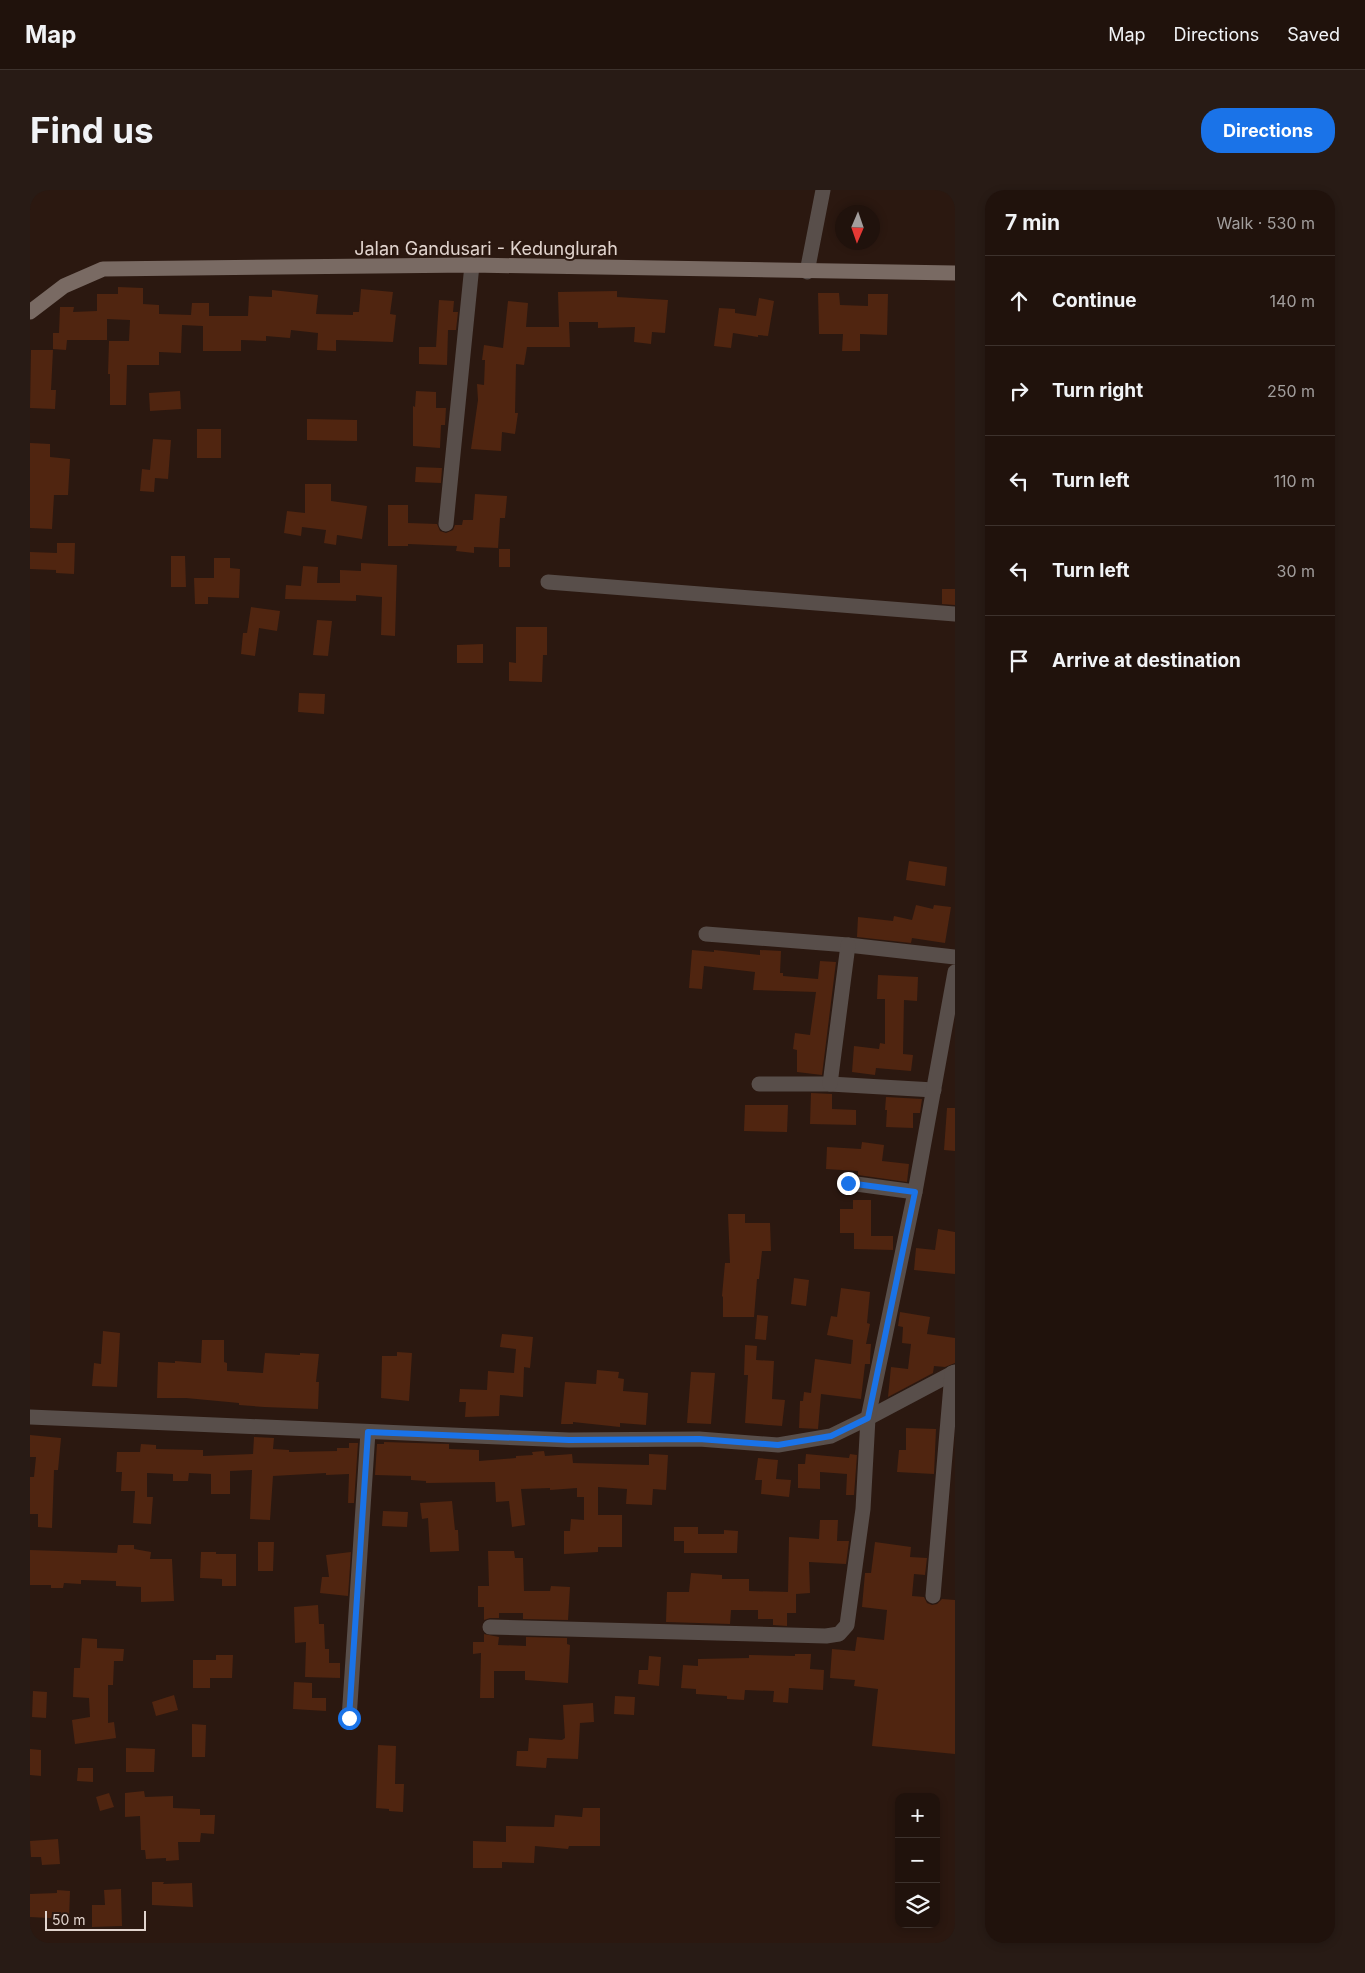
<!DOCTYPE html>
<meta charset="utf-8">
<style>
:root{--surface:#20120c;--page:#281b15;--text:#f1f3f6;--muted:#a29e9d;--line:#3d322d;--accent:#1a73e8}
body{margin:0;font-family:Inter,sans-serif;background:var(--page);color:var(--text)}
.controls{position:absolute;right:15px;bottom:15px;display:grid;overflow:hidden;border-radius:10px;box-shadow:0 2px 8px #0003}
.controls button{width:45px;height:45px;display:grid;place-items:center;padding:0;border:0;border-bottom:1px solid var(--line);background:var(--surface);color:var(--text);font:25px sans-serif}
.compass{position:absolute;left:805px;top:15px;width:45px;height:45px;border-radius:50%;background:var(--surface);box-shadow:0 2px 8px #0003;rotate:182deg}
.scale{position:absolute;left:15px;bottom:12px;width:101px;box-sizing:border-box;padding-left:5px;border:2px solid #e1d4ce;border-top:0;font-size:14px;line-height:18px;white-space:nowrap;color:#e1d4ce;-webkit-text-stroke:4px #2b1810;paint-order:stroke}
.stop{position:absolute;width:15px;height:15px;margin:-11px;border:4px solid #1a73e8;border-radius:50%;background:#fff}
.stop.end{background:#1a73e8;border-color:#fff;box-shadow:0 1px 5px #0008}
.list{margin:0;padding:0;list-style:none}
h2{display:flex;justify-content:space-between;align-items:center;height:65px;margin:0;padding:0 20px;font-size:21px}
h2 small{font-size:16px;font-weight:400;color:var(--muted)}
.list li{display:grid;grid-template-columns:32px 1fr auto;gap:15px;align-items:center;box-sizing:border-box;height:90px;padding:0 20px;border-top:1px solid var(--line)}
.list b{display:block;font-size:19px;white-space:nowrap}
.list em{font-size:16px;font-style:normal;color:var(--muted)}
.icon{flex:none;width:28px;height:28px;fill:none;stroke:currentColor;stroke-width:2;stroke-linecap:round;stroke-linejoin:round}
.map{position:relative;flex:none;width:925px;height:1753px;overflow:hidden;border-radius:20px}
header{display:flex;align-items:center;gap:30px;box-sizing:border-box;height:70px;padding:0 25px;background:var(--surface);border-bottom:1px solid var(--line)}
header strong{font-size:24px}
nav{display:flex;gap:28px;margin-inline-start:auto;font-size:18px}
.intro{display:flex;align-items:center;justify-content:space-between;box-sizing:border-box;height:120px;padding:0 30px}
h1{margin:0;font-size:35px}
.button{padding:12px 22px;border-radius:20px;background:var(--accent);color:#fff;font-size:18px;font-weight:700}
main{display:flex;gap:30px;padding:0 30px}
aside{flex:1;background:var(--surface);border-radius:20px;box-shadow:0 2px 8px #0003}
.map>svg:first-child{display:block}
.building{fill:#502510}
.lines{fill:none;stroke-linecap:round;stroke-linejoin:round}
.street{stroke:#584e4a;stroke-width:15}
.secondary{stroke:#796a63;stroke-width:15}
.route{stroke:#1a73e8;stroke-width:6}
.labels{text-anchor:middle;dominant-baseline:central;stroke-width:4;stroke-linejoin:round;paint-order:stroke}
.street-label{font-size:18px;fill:#e1d4ce;stroke:#2b1810}
</style>
<header>
<strong>Map</strong>
<nav><a>Map</a><a>Directions</a><a>Saved</a></nav>
</header>
<div class="intro"><h1>Find us</h1><a class="button">Directions</a></div>
<main>
<div class="map">
<svg width="925" height="1753" viewBox="0 0 925 1753">
<rect width="100%" height="100%" fill="#2b1810"/>
<g class="building">
<polygon points="88,97 113,98 113,114 129,115 129,124 161,125 162,113 179,113 179,126 218,126 219,106 242,107 242,100 288,105 286,124 323,125 323,122 329,122 331,99 363,102 360,124 366,125 363,152 306,150 306,161 287,160 288,143 261,140 260,148 236,146 236,151 211,150 211,161 173,161 173,136 152,135 151,163 129,162 129,175 97,175 96,215 80,215 80,184 78,184 79,151 99,151 100,130 77,129 77,150 37,150 36,160 23,159 23,143 29,143 30,117 44,117 43,122 67,121 67,104 88,104"/>
<polygon points="587,101 587,107 638,110 635,143 622,142 621,154 604,152 605,137 568,138 568,132 539,132 540,157 497,157 494,175 486,174 485,223 488,223 485,244 472,242 471,261 441,259 448,210 447,194 454,195 455,170 452,170 454,155 473,158 478,111 498,113 496,137 529,137 528,102"/>
<polygon points="788,103 809,103 810,115 838,116 838,104 858,104 857,145 830,144 830,161 812,161 813,144 789,144"/>
<polygon points="729,108 744,111 738,146 728,145 728,147 703,143 701,158 684,156 689,118 705,119 705,123 726,126"/>
<polygon points="409,110 424,111 423,122 428,122 426,140 418,140 417,175 389,174 389,157 406,157"/>
<polygon points="1,160 23,160 21,200 26,200 25,219 0,218"/>
<polygon points="150,201 151,219 120,221 119,203"/>
<polygon points="386,201 406,202 406,218 416,218 415,235 411,235 410,258 383,256 383,216 385,217"/>
<polygon points="277,229 327,230 327,251 277,250"/>
<rect x="167" y="239" width="24" height="29"/>
<polygon points="123,249 141,250 138,289 125,288 124,302 110,301 112,279 120,280"/>
<polygon points="0,253 20,254 20,267 40,269 38,305 24,305 22,339 0,338"/>
<polygon points="386,277 412,278 411,293 385,292"/>
<polygon points="275,294 301,294 301,311 337,316 332,349 307,345 306,355 294,353 296,340 272,337 271,346 254,343 257,321 275,323"/>
<polygon points="445,304 477,306 475,328 470,328 468,358 444,357 444,363 426,361 427,356 378,354 378,356 358,356 358,315 378,315 378,333 407,334 410,341 416,343 423,340 425,335 432,335 433,330 443,330"/>
<polygon points="27,353 45,353 44,384 26,383 26,380 0,379 0,362 27,363"/>
<rect x="469" y="359" width="11" height="18"/>
<polygon points="141,366 155,366 156,397 141,397"/>
<polygon points="184,368 200,368 200,378 210,379 209,408 178,407 178,414 165,414 164,388 184,388"/>
<polygon points="331,373 367,375 365,446 351,445 352,407 326,405 326,411 255,409 256,395 271,396 273,376 288,377 287,393 310,393 310,380 331,381"/>
<polygon points="912,399 925,399 925,415 912,414"/>
<polygon points="221,417 250,421 247,441 229,438 225,466 211,464 213,443 217,443"/>
<polygon points="287,430 302,431 298,466 283,465"/>
<polygon points="486,437 517,437 517,465 513,465 512,492 479,491 479,472 486,473"/>
<polygon points="453,454 453,473 427,473 427,455"/>
<polygon points="269,503 295,504 294,524 268,522"/>
<polygon points="879,671 917,677 915,696 876,690"/>
<polygon points="886,715 903,719 904,715 921,717 915,753 882,748 881,753 827,747 828,727 863,731 864,726 882,730"/>
<polygon points="662,760 684,762 684,760 730,765 730,760 751,761 750,783 753,783 753,786 788,789 790,771 806,772 792,885 767,882 767,860 763,859 765,843 780,845 786,802 723,800 725,782 674,776 672,799 659,798"/>
<polygon points="848,785 888,787 887,811 874,810 873,864 883,865 881,881 846,878 845,885 822,882 824,856 849,859 850,853 855,854 855,809 847,809"/>
<polygon points="781,903 802,904 802,919 826,920 826,935 780,934"/>
<polygon points="856,907 892,909 890,923 883,923 883,938 856,937 857,920 855,920"/>
<polygon points="715,915 758,915 757,942 714,941"/>
<polygon points="917,918 925,918 925,961 914,960"/>
<polygon points="832,952 854,955 852,971 879,974 877,992 828,985 828,981 796,979 797,957 831,959"/>
<polygon points="823,1010 841,1010 841,1046 863,1046 863,1060 824,1059 824,1043 810,1043 810,1019 823,1019"/>
<polygon points="698,1024 715,1024 715,1033 740,1033 741,1061 732,1061 729,1089 727,1089 724,1127 693,1127 693,1107 692,1106 695,1073 700,1073"/>
<polygon points="908,1039 925,1042 925,1084 884,1080 886,1058 905,1060"/>
<polygon points="764,1088 779,1090 776,1116 761,1114"/>
<polygon points="811,1098 840,1102 837,1133 840,1134 836,1154 841,1154 840,1170 840,1174 835,1174 831,1209 791,1204 788,1239 769,1238 770,1211 773,1211 774,1202 781,1203 785,1169 821,1174 823,1150 797,1145 801,1126 807,1127"/>
<polygon points="870,1122 900,1127 897,1144 925,1148 925,1173 915,1177 904,1176 903,1183 858,1207 861,1177 878,1179 881,1154 872,1153 873,1137 868,1136"/>
<polygon points="727,1125 738,1126 736,1150 725,1149"/>
<polygon points="73,1141 90,1143 87,1197 62,1196 64,1173 71,1174"/>
<polygon points="472,1144 503,1147 500,1178 494,1177 493,1207 470,1205 469,1226 435,1227 436,1212 429,1212 430,1199 457,1200 458,1181 484,1183 486,1159 470,1157"/>
<polygon points="172,1150 194,1150 194,1172 197,1173 197,1181 233,1183 235,1163 270,1165 270,1163 289,1164 286,1192 289,1192 288,1219 234,1217 209,1215 209,1213 156,1208 127,1208 128,1172 145,1173 145,1171 171,1173"/>
<polygon points="715,1155 727,1156 726,1170 744,1171 742,1209 755,1210 752,1236 715,1233 718,1185 714,1185"/>
<polygon points="367,1162 382,1163 379,1211 351,1208 352,1166 367,1166"/>
<polygon points="567,1180 589,1182 588,1188 594,1189 593,1201 618,1203 616,1235 590,1233 590,1237 543,1232 543,1234 531,1234 535,1192 566,1194"/>
<polygon points="661,1182 685,1183 681,1234 657,1233"/>
<polygon points="876,1238 906,1239 904,1284 867,1282 869,1260 876,1260"/>
<polygon points="0,1245 31,1248 28,1280 24,1280 22,1338 8,1337 8,1324 0,1324 0,1287 4,1287 6,1267 0,1267"/>
<polygon points="224,1247 244,1248 243,1259 259,1260 259,1262 307,1261 307,1258 319,1258 319,1253 328,1253 324,1313 318,1313 319,1284 296,1285 296,1283 243,1286 240,1330 220,1329 222,1280 200,1281 200,1304 181,1304 181,1284 159,1283 158,1291 143,1291 143,1284 117,1283 117,1307 123,1307 121,1334 103,1333 105,1301 91,1301 92,1282 86,1282 87,1262 110,1262 111,1254 126,1255 126,1259 173,1260 173,1266 223,1264"/>
<polygon points="354,1252 419,1254 419,1259 449,1260 449,1271 486,1268 486,1266 503,1265 502,1262 514,1261 515,1266 542,1264 543,1273 619,1275 619,1264 638,1265 636,1300 623,1299 622,1315 596,1314 597,1299 568,1297 568,1325 592,1325 592,1357 568,1357 568,1362 534,1364 534,1341 540,1341 541,1329 554,1330 554,1307 547,1307 547,1298 520,1300 520,1298 491,1299 495,1335 482,1337 479,1311 466,1312 465,1292 396,1293 396,1291 381,1290 381,1286 345,1285 347,1254 354,1254"/>
<polygon points="776,1264 819,1268 820,1264 827,1265 824,1305 816,1305 817,1284 790,1282 790,1299 768,1298 768,1274 775,1274"/>
<polygon points="728,1268 748,1270 746,1289 761,1290 759,1307 731,1304 732,1290 725,1290"/>
<polygon points="422,1311 425,1340 428,1340 429,1361 400,1362 398,1328 392,1329 390,1313"/>
<polygon points="353,1321 378,1322 377,1337 352,1336"/>
<polygon points="790,1330 808,1330 807,1351 819,1351 816,1374 779,1372 780,1403 766,1404 766,1423 757,1423 757,1436 743,1435 743,1429 728,1429 728,1420 701,1420 700,1434 636,1432 637,1402 659,1402 661,1383 692,1385 692,1389 719,1389 719,1401 758,1402 759,1347 789,1349"/>
<polygon points="644,1337 668,1337 668,1344 694,1344 694,1340 708,1341 707,1363 654,1363 654,1351 644,1351"/>
<polygon points="228,1352 244,1352 243,1381 228,1381"/>
<polygon points="845,1352 881,1357 880,1367 897,1368 895,1385 884,1384 882,1406 894,1407 897,1413 902,1415 907,1414 912,1409 925,1410 925,1564 842,1556 848,1499 824,1496 825,1490 800,1488 802,1459 825,1461 827,1447 854,1450 857,1420 832,1417 835,1383 841,1383"/>
<polygon points="88,1355 104,1355 104,1359 121,1362 120,1369 142,1369 144,1411 111,1412 111,1397 86,1396 86,1391 51,1390 51,1394 34,1393 33,1398 21,1398 21,1395 0,1395 0,1360 87,1363"/>
<polygon points="458,1361 484,1361 485,1368 493,1368 494,1401 520,1401 521,1396 540,1397 538,1430 493,1429 493,1423 469,1423 469,1428 460,1428 454,1430 454,1417 448,1417 448,1396 459,1396"/>
<polygon points="171,1362 186,1362 186,1364 206,1364 206,1396 192,1396 192,1389 170,1388"/>
<polygon points="321,1362 318,1406 290,1403 292,1387 299,1387 296,1365"/>
<polygon points="288,1415 289,1434 294,1434 295,1459 299,1459 299,1473 310,1473 310,1488 275,1487 276,1452 265,1453 264,1417"/>
<polygon points="454,1444 469,1447 468,1455 496,1456 496,1447 537,1448 537,1454 540,1455 538,1493 495,1490 495,1481 464,1481 464,1508 450,1508 451,1463 443,1464 443,1452 454,1452"/>
<polygon points="52,1448 67,1449 67,1458 94,1459 93,1471 84,1471 83,1495 78,1495 78,1533 84,1532 86,1548 45,1554 42,1530 60,1527 59,1508 43,1507 44,1478 50,1478"/>
<polygon points="765,1464 781,1464 780,1479 794,1480 793,1500 759,1498 758,1513 743,1512 744,1501 715,1500 714,1510 697,1509 697,1506 666,1504 666,1499 651,1498 653,1475 668,1476 668,1469 719,1468 719,1465 765,1466"/>
<polygon points="186,1465 203,1465 202,1488 180,1488 180,1498 163,1498 163,1470 186,1470"/>
<polygon points="619,1466 631,1467 629,1496 608,1494 609,1480 618,1480"/>
<polygon points="264,1492 282,1493 282,1508 296,1508 296,1521 263,1519"/>
<polygon points="3,1501 17,1502 16,1528 2,1527"/>
<polygon points="144,1505 148,1520 126,1526 122,1512"/>
<polygon points="585,1506 605,1507 604,1525 584,1524"/>
<polygon points="563,1513 564,1532 550,1533 548,1569 517,1568 516,1578 486,1576 487,1561 498,1561 499,1548 532,1550 535,1548 533,1515"/>
<polygon points="162,1534 176,1535 175,1567 162,1567"/>
<polygon points="348,1555 366,1556 365,1594 374,1594 373,1622 359,1621 359,1619 346,1618"/>
<polygon points="96,1558 125,1559 124,1582 96,1582"/>
<polygon points="0,1559 11,1560 11,1586 0,1585"/>
<polygon points="48,1578 63,1578 63,1592 47,1591"/>
<polygon points="114,1601 115,1607 143,1606 143,1618 170,1619 170,1625 185,1625 184,1644 171,1643 170,1652 148,1652 149,1670 136,1671 136,1668 116,1669 115,1660 111,1660 110,1626 95,1627 95,1603"/>
<polygon points="79,1603 84,1617 70,1621 66,1607"/>
<polygon points="553,1618 570,1618 570,1656 539,1656 538,1659 505,1656 504,1673 472,1672 472,1678 443,1678 443,1651 476,1652 476,1636 524,1637 525,1625 552,1627"/>
<polygon points="28,1649 30,1674 12,1675 11,1667 1,1667 0,1651"/>
<polygon points="122,1692 134,1692 133,1694 162,1693 163,1717 122,1715"/>
<polygon points="91,1699 92,1736 62,1737 62,1715 75,1715 74,1700"/>
<polygon points="27,1700 40,1701 39,1729 0,1727 0,1704 27,1703"/>
</g>
<g class="lines">
<g class="street">
<polyline points="777,82 793,0"/>
<polyline points="416,334 442,75"/>
<polyline points="518,392 925,424"/>
<polyline points="676,744 818,755 925,767"/>
<polyline points="729,894 800,894 904,900"/>
<polyline points="800,894 818,755"/>
<polyline points="819,993 885,1002"/>
<polyline points="0,1227 539,1250 669,1249 748,1255 801,1246 838,1228 925,1182"/>
<polyline points="903,1406 922,1183"/>
<polyline points="460,1437 796,1446 809,1444 817,1435 833,1319 838,1228 885,1002 925,782"/>
<polyline points="319,1529 338,1242"/>
</g>
<polyline class="secondary" points="0,122 34,96 73,79 442,75 925,83"/>
</g>
<g class="lines">
<polyline class="route" points="319,1528 338,1242 539,1250 669,1249 748,1255 801,1246 838,1228 885,1002 818,993"/>
</g>
<g class="labels">
<g class="street-label">
<text x="456" y="58">Jalan Gandusari - Kedunglurah</text>
</g>
</g>
</svg>
<div class="controls">
<button>+</button>
<button>−</button>
<button><svg class="icon" aria-label="layers" viewBox="0 0 24 24"><path d="M12 4l9 5-9 5-9-5zM3 14l9 5 9-5"/></svg></button>
</div>
<svg class="compass" viewBox="-18 -18 36 36"><path d="M0-13l5 13h-10z" fill="#e53935"/><path d="M0 13l5-13h-10z" fill="#a29e9d"/></svg>
<div class="scale">50 m</div>
<div class="stop" style="left:319px;top:1528px"></div>
<div class="stop end" style="left:818px;top:993px"></div>
</div>
<aside>
<h2>7 min<small>Walk · 530 m</small></h2>
<ul class="list">
<li><svg class="icon" aria-label="ahead" viewBox="0 0 24 24"><path d="M12 20V5M6 11l6-6 6 6"/></svg><div><b>Continue</b></div><em>140 m</em></li>
<li><svg class="icon" aria-label="right" viewBox="0 0 24 24"><path d="M7 20v-9h11M14 6l5 5-5 5"/></svg><div><b>Turn right</b></div><em>250 m</em></li>
<li><svg class="icon" aria-label="left" viewBox="0 0 24 24"><path d="M17 20v-9H6M10 6l-5 5 5 5"/></svg><div><b>Turn left</b></div><em>110 m</em></li>
<li><svg class="icon" aria-label="left" viewBox="0 0 24 24"><path d="M17 20v-9H6M10 6l-5 5 5 5"/></svg><div><b>Turn left</b></div><em>30 m</em></li>
<li><svg class="icon" aria-label="arrive" viewBox="0 0 24 24"><path d="M6 21V4h12l-3 4 3 4H6"/></svg><div><b>Arrive at destination</b></div></li>
</ul>
</aside>
</main>
